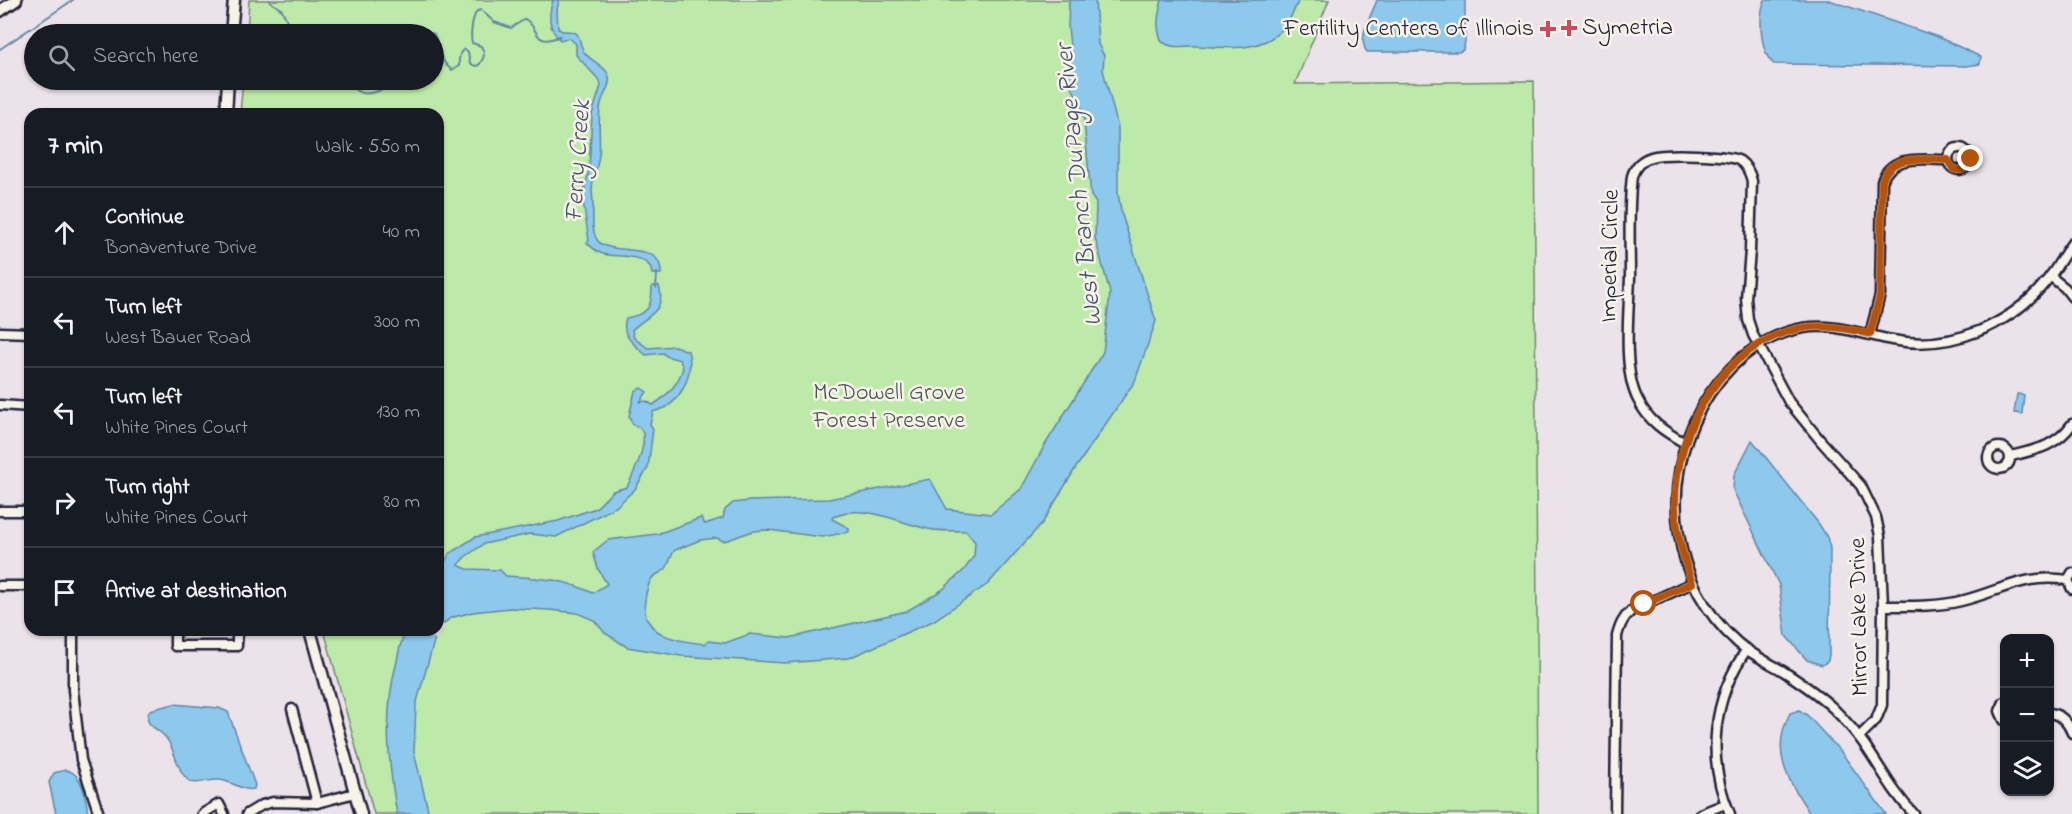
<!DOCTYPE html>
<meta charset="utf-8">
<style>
:root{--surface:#171b24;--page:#242831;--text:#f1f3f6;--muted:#9ea1a6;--line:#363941}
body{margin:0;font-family:"Indie Flower",sans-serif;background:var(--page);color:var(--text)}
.controls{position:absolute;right:18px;bottom:18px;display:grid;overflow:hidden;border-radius:12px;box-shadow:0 2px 4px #0004}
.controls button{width:54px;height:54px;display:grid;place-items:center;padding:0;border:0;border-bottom:2px solid var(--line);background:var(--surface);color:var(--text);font:30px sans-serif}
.stop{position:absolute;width:18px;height:18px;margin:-14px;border:4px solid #b45309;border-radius:50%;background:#fff}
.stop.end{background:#b45309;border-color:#fff;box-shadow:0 2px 6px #0008}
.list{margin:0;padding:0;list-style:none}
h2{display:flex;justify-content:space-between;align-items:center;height:78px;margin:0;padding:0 24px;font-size:26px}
h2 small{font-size:20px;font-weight:400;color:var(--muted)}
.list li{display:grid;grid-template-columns:39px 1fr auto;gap:18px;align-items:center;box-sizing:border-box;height:90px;padding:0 24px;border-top:2px solid var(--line)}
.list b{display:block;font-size:22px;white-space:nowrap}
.list p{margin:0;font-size:20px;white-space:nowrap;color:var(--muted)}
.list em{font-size:20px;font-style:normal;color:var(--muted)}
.icon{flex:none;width:33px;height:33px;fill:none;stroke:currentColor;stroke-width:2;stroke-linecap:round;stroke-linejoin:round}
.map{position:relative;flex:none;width:2072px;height:814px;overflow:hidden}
.search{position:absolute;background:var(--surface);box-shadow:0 2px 4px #0004;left:24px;top:24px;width:420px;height:66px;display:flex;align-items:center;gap:15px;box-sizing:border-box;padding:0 21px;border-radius:33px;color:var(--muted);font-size:22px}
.panel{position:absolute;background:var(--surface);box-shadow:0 2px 4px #0004;left:24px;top:108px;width:420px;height:528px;border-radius:18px}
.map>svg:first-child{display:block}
.green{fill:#bdeaa8;stroke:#708672;stroke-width:1.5}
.water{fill:#8dc8ed;stroke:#6286a6;stroke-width:1.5;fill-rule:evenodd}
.pier{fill:#ece3ea}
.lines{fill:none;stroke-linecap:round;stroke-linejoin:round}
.stream{stroke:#6286a6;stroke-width:2}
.minor-casing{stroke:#22223b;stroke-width:13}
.tertiary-casing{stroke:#22223b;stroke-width:15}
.minor{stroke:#f7f3e8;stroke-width:8}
.tertiary{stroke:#f7f3e8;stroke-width:10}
.route{stroke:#b45309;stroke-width:8}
.poi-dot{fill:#d1495b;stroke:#f7f3e8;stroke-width:2}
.labels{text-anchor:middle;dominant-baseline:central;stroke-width:5;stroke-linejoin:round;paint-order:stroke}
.poi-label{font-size:24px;fill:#22223b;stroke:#f7f3e8;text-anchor:start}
.street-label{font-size:24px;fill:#22223b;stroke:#f7f3e8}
.park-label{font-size:24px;fill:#495456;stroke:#f7f3e8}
.water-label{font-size:26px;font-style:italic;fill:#425470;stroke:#f7f3e8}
</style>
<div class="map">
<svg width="2072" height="814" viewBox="0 0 2072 814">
<rect width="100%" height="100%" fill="#ece3ea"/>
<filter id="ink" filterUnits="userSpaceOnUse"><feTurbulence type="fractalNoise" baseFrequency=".0167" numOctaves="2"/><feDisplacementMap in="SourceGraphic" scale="12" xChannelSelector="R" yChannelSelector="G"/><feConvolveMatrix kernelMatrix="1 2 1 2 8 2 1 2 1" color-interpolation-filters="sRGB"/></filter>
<g filter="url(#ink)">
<polygon class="green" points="249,0 1329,0 1295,84 1534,81 1538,814 374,814 324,630 438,630 438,114 240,114 243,80 434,80 434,34 247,34"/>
<g class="water">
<path d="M553,0H559L557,10L558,28L562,31C584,30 576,38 584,52C590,61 604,65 608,74C613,83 603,94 601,104C597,120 601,138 599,155C598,164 595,173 593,182C591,189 593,197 593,205C593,215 591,232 598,241C612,257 663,239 661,274H652C651,252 615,258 603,254C596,252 592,247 587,243L589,241L583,201L584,192L589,170L592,114L601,86L600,81L576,55V44L569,38L560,40C548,28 548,16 553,0Z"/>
<path d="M1069,0H1095L1098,44L1104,56L1103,70L1118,127V194L1122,215L1156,321L1135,381L1075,469L1043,522L988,584L933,621L849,658L785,663L681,656L627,647L605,633L594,620L577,613L549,610L510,608L473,612L450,618L437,631L416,705L414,752L429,814H397C388,762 383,712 397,661C399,650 401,639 407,630H438V576L449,554L475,537L558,521L596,508L613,491L627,487C633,475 657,428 633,425L629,416L635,391L641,388L647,392L640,402L646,401L653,405C667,396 678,385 683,368L680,360L666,356L663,353L646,355C634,345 620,335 626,318C648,314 652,308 652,286H659C667,312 647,315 632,330L634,338L648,348L675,346L688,351C694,370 684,395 667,407C663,409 658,410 653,412L650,424L653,429L648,468L635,489L616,507L556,537L530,534L484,544L465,557L458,565L467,569L500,570L506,576C542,578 560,578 593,593L607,584L598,569L593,552L608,540L657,534L701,518L705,524L723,518L725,510L733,503L749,501L829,499L930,479L947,509L991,514L1021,489L1045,445L1103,352L1110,293L1095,238L1096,203L1091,196L1083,110C1077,100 1076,91 1068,83L1071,55L1068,27ZM850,512C878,510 901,523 928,529C940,532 954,530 966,531L975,542L974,556L964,570L942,590L907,611L789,638L750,634L725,643L708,641L705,644C678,641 640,636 645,600C646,594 648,583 652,578C656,573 664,573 667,567C670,561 671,555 675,550L700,540L717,538L723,541L728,540L753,531L768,530L822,537L849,532V528L832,519L833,517Z"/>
<path d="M1162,0H1299C1295,8 1291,18 1286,25C1264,53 1229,48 1198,46C1184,45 1175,50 1162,42C1155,26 1158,16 1162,0Z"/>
<path d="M1377,0H1465V42L1463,50L1459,52H1367C1356,38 1372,15 1377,0Z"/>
<path d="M1765,0H1829L1938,37L1981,57L1980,64L1966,66L1774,64C1760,54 1758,15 1765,0Z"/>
<polygon points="2017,394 2024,395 2022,414 2014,413"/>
<polygon points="1752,440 1819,524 1827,537 1830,548 1829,655 1828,661 1822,665 1807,660 1786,636 1779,585 1733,490 1734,475"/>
<path d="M174,704L219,708L228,712L255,785L254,789C242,792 231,780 219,780C210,779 199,785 191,782C178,776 175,748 166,738C159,728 141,726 150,710Z"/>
<path d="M1799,710L1807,715L1841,752L1886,814H1810C1789,781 1769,753 1790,713Z"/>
<path d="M65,770C83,772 86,798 88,814H56L49,782L54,773Z"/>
</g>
<polygon class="pier" points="438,622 446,626 440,633 437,640 419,630 438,630"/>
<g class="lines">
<g class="stream">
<polyline points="268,0 282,10 288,23 299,27 306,34"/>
<path d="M428,34L431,33L434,34C440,48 438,60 452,70L459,66C459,60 458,52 465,49L468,52L470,63L475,66L479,65C484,58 486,54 481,46L472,43C470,35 472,18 477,11L481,10L494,22L511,28L525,19C540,28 533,48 560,36"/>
<polyline points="0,49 73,0"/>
<path d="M346,80C349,83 353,88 357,91C368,99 393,85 404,80"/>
<polyline points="656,288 657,273"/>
</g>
<defs>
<g id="minor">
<circle cx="1959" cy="159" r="11"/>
<polyline points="2050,276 2065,288 2072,297"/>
<polyline points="0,332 30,333"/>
<path d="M1870,334L1880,295L1882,182C1890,153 1925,160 1948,160"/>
<polyline points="0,405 30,407"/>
<path d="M1685,443C1665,432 1648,421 1638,400C1622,370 1629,312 1630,277C1630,244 1628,210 1632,176C1635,167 1641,160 1651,157C1664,153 1730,154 1740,161C1747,166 1750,173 1752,181L1750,251L1746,298L1748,320L1753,335L1789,402L1820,440L1861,486L1876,517L1880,536L1883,606L1882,705L1876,720L1859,737"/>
<circle cx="1999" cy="458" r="11"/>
<path d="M2011,456C2035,450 2057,446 2072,424"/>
<polyline points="0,511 30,511"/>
<polyline points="2072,573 2068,580 2072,589"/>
<polyline points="0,586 30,586"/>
<path d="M1883,606C1909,606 1935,607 1961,601C2002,591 2024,573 2068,580"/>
<polyline points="73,630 73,690 81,760 99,814"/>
<polyline points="175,630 175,646 237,646 237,630"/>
<polyline points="2004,702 2000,711 2004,720"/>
<polyline points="292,709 317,803"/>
<path d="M2050,713C2061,715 2068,722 2072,733"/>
<polyline points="202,814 219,804 224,814"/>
<polyline points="247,814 262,805 273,802 317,803 355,793"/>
<path d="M1615,814L1617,636C1620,625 1623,618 1631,611L1692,583"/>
<polyline points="1700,814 1725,804"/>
<path d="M1730,814C1706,759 1712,699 1747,649"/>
<path d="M1914,814C1893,793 1881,768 1864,744C1855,731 1844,719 1833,708C1818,694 1800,682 1783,671C1768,662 1752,655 1738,643C1671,585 1659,484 1701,408C1722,370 1758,336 1803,328C1835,323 1861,334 1892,340C1951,351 2011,326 2048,279C2057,268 2064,254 2072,243"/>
</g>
<g id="tertiary">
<polyline points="0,11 16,0"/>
<polyline points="231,34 234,0"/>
<polyline points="226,114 228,80"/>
<polyline points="310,630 361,814"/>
</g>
</defs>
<use href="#minor" class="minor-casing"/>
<use href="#tertiary" class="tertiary-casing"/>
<use href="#minor" class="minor"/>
<use href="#tertiary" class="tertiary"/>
</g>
</g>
<g class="lines" filter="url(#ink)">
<path class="route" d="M1644,604L1692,583C1683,557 1675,530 1675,503C1675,428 1724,342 1802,328C1825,324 1848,328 1870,334L1880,296L1882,182C1889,152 1925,160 1948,160L1954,170H1962L1968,166L1971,159"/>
</g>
<g class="poi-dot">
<path d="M1566 19h6v6h6v6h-6v6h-6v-6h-6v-6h6z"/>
<path d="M1545 20h6v6h6v6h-6v6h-6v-6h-6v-6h6z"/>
</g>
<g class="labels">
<g class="poi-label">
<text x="1582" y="28">Symetria</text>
<text x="1534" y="29" text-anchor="end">Fertility Centers of Illinois</text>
</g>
<g class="street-label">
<text transform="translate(1611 256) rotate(-89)">Imperial Circle</text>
<text transform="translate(1860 617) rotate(-91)">Mirror Lake Drive</text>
</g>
<g class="park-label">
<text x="889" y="393">McDowell Grove<tspan x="889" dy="28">Forest Preserve</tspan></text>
</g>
<g class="water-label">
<text transform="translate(579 161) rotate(-86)">Ferry Creek</text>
<text transform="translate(1080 185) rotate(-96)">West Branch DuPage River</text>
</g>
</g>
</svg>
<div class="controls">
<button>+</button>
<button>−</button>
<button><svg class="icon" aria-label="layers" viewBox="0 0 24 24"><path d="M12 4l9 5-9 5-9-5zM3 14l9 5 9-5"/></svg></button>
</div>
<div class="stop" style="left:1644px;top:604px"></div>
<div class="stop end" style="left:1971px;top:159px"></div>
<div class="search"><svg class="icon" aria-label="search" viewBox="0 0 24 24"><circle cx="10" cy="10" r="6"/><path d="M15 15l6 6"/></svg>Search here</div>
<section class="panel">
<h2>7 min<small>Walk · 550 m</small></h2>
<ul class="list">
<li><svg class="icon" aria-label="ahead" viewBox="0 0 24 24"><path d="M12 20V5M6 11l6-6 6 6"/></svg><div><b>Continue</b><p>Bonaventure Drive</p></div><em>40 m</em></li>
<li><svg class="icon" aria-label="left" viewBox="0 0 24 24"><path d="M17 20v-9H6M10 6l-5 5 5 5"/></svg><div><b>Turn left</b><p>West Bauer Road</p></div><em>300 m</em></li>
<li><svg class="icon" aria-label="left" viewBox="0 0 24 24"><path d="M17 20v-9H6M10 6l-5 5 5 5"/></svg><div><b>Turn left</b><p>White Pines Court</p></div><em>130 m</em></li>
<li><svg class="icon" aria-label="right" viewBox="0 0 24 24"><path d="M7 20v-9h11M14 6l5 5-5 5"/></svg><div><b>Turn right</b><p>White Pines Court</p></div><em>80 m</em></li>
<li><svg class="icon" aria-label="arrive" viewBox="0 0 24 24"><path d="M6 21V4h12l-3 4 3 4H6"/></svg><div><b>Arrive at destination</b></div></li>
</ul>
</section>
</div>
